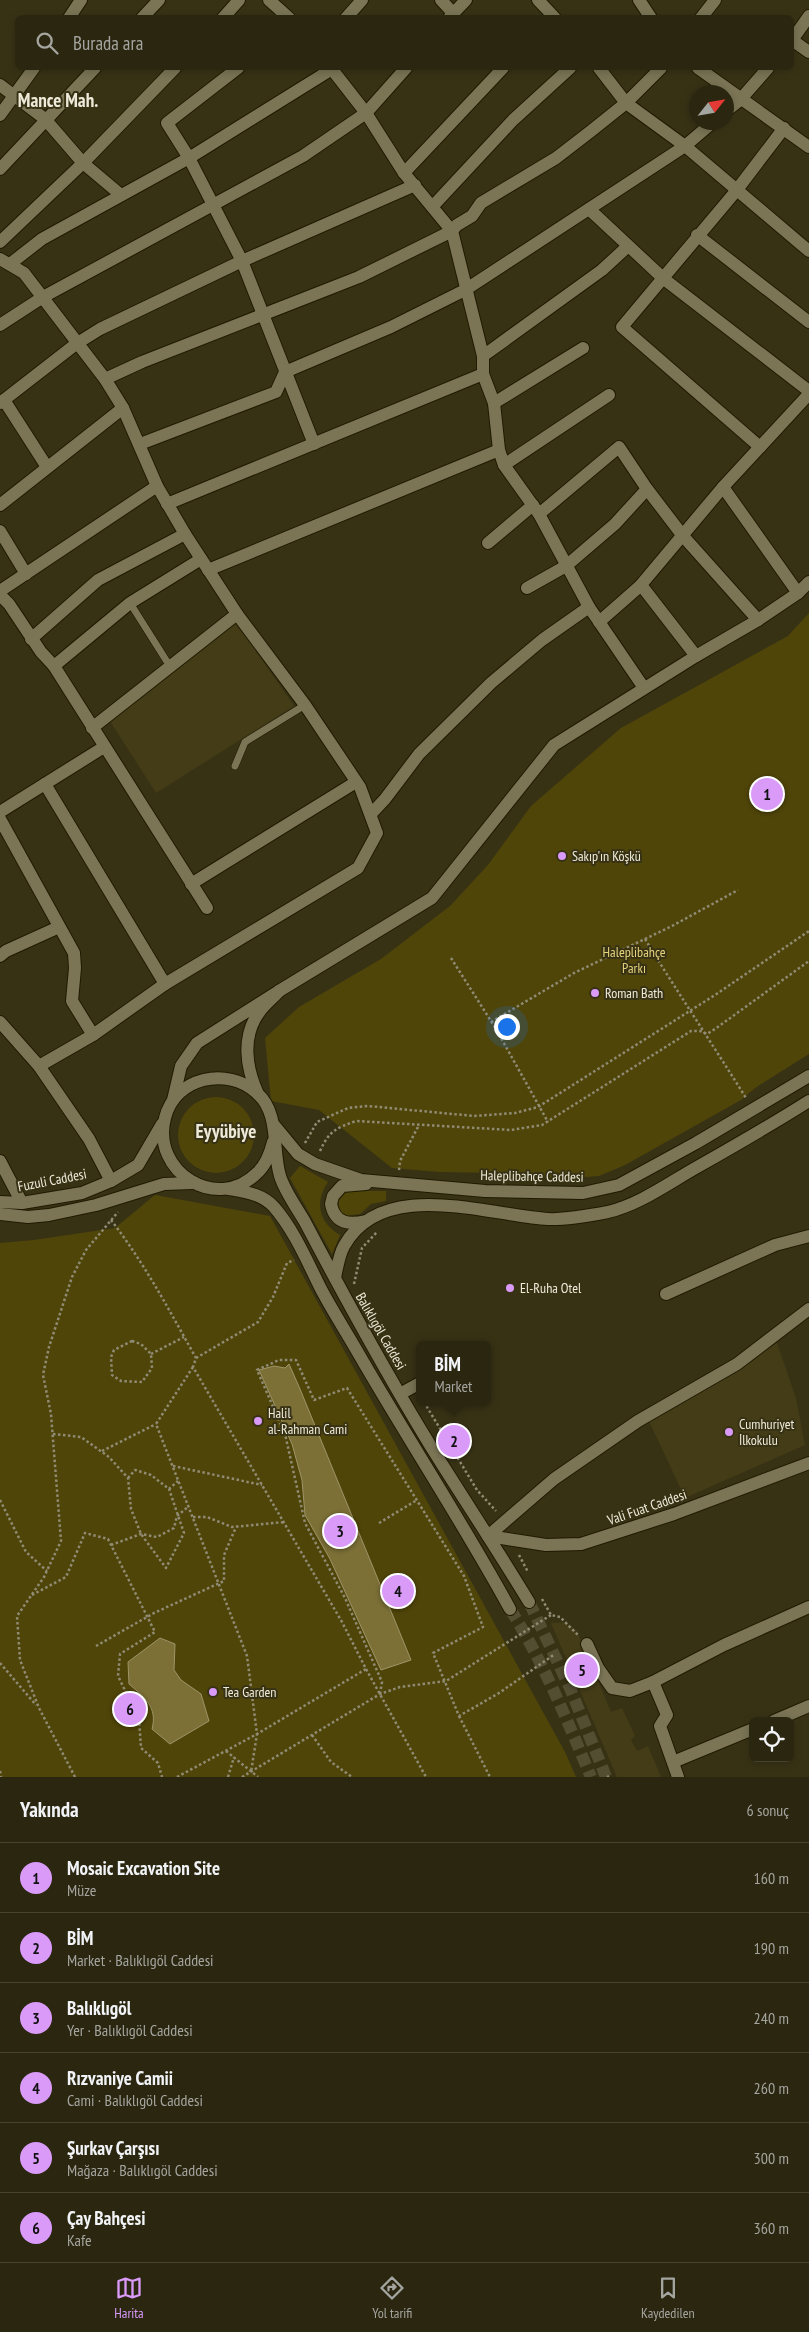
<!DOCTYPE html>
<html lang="tr">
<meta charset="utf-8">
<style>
:root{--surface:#2a2610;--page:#322e19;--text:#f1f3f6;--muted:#a5a59f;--line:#464330;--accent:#d99af8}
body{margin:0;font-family:"PT Sans Narrow",sans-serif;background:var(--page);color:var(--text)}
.controls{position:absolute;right:15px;bottom:15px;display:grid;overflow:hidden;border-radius:8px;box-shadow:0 2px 8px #0003}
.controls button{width:45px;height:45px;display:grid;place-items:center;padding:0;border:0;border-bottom:1px solid var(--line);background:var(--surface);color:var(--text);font:25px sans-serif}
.compass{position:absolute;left:689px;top:85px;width:45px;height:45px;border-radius:50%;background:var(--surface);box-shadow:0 2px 8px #0003;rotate:59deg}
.you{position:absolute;left:506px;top:1026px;width:18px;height:18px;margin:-12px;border:4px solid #fff;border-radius:50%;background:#1a73e8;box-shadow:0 0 0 8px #1a73e833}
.badge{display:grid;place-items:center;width:32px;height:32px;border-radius:50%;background:var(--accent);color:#111;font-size:16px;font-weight:700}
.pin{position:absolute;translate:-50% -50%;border:2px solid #fff;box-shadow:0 1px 5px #0006}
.popup{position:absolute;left:416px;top:1341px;width:75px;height:65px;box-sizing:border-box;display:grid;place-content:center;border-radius:8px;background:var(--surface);filter:drop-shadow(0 1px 4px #0005);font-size:16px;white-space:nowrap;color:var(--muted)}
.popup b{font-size:19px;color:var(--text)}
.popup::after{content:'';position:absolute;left:50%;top:100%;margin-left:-10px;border:10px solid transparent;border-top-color:var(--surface)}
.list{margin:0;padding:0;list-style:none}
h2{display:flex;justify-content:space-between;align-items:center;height:65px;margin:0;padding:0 20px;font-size:21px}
h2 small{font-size:16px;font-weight:400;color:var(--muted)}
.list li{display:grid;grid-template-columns:32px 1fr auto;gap:15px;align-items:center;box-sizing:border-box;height:70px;padding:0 20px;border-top:1px solid var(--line)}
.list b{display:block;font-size:19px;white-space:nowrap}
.list p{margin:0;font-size:16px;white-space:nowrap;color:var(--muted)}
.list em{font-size:16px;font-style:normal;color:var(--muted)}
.icon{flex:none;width:28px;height:28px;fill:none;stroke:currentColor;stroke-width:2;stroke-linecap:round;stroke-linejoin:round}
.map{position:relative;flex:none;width:809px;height:1777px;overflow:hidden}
.search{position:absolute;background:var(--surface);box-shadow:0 2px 8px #0003;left:15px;right:15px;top:15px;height:55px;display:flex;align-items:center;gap:12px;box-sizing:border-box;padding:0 18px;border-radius:8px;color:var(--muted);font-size:19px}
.sheet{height:485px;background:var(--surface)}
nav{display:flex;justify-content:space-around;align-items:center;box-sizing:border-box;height:70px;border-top:1px solid var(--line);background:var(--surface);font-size:14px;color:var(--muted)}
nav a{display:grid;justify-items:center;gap:2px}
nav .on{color:var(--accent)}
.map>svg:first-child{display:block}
.built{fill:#443c17}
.green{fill:#504509}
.water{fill:#7c7037;stroke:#9e9568}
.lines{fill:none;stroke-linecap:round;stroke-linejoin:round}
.secondary-tunnel{stroke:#534e32;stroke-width:12;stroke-dasharray:12 6;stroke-linecap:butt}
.lane-casing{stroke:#201a00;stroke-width:8}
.street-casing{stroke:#201a00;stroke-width:14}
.secondary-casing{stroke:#201a00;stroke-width:14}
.path{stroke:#908b74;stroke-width:2.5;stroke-dasharray:2.5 2.5;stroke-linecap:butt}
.lane{stroke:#7b7556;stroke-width:7}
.street{stroke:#7b7556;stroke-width:12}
.secondary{stroke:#7b7556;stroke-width:12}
.poi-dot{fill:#d99af8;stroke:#383215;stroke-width:2}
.labels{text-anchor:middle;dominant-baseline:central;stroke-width:4;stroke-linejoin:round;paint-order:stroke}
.poi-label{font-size:14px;fill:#eeead9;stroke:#383215;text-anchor:start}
.park-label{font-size:14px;fill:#e4d27c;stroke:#383215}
.street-label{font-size:14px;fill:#eeead9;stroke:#383215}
.district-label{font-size:19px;font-weight:bold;fill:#eeead9;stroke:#383215}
</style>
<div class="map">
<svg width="809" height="1777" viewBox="0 0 809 1777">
<rect width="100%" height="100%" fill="#383215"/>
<g class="built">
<polygon points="234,619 294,706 156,793 108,718"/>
<polygon points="777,1343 796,1398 805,1445 685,1498 648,1419"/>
<polygon points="566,1622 577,1631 611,1712 622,1708 635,1736 631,1740 637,1751 648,1746 661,1777 617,1777 551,1623"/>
</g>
<g class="green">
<polygon points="809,613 809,1054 755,1088 741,1100 625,1165 599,1176 559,1179 502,1173 439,1172 392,1168 319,1110 271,1101 265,1038 299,1007 381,959 450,906 488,865 531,806 621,728 788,636"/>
<circle cx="216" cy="1135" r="38"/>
<path d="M300,1166L328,1182C314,1202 319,1223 340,1235L332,1254L290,1178Z"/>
<polygon points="349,1191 386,1191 386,1201 371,1204 360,1214 345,1216 340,1211 338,1201 345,1193"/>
<polygon points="155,1195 270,1216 565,1752 576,1777 0,1777 0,1243 34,1240 115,1228"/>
</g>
<g class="water">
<polygon points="289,1364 300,1389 411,1660 381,1670 330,1559 305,1515 302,1480 292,1444 259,1370 274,1366 285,1368"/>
<path d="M160,1638L175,1644L174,1670L181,1680L201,1694L209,1721L170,1744L152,1729C158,1707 144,1697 129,1684L128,1662Z"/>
</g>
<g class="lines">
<g class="secondary-tunnel">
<polyline points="529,1602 570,1688 606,1777"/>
<path d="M510,1609C543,1661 567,1720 591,1777"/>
</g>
<defs>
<g id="lane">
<polyline points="130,603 171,668"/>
<polyline points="235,766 245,742 305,705"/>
</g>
<g id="street">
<polyline points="441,0 453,13"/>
<polyline points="538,0 555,18"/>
<polyline points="639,0 651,18"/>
<polyline points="69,18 81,0"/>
<polyline points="142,18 159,0"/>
<polyline points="223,18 239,0"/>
<polyline points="346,18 362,0"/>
<polyline points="449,18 466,0"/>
<polyline points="701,18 715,0"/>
<polyline points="792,40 809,16"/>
<polyline points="792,40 809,52"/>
<polyline points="238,68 167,123 189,158 242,261 314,444"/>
<polyline points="599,68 626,103 685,146 809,251"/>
<polyline points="698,68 809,147"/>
<polyline points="0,85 45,119 83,163 121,195"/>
<polyline points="726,111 740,100 768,68"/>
<polyline points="0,115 34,68"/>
<polyline points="0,169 95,68"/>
<polyline points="404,173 503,68"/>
<polyline points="433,206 513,120 570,68"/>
<polyline points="589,209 664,279 809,391"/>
<polyline points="697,235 809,322"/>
<polyline points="0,242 83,163 175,68"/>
<polyline points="10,264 42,239 189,158 332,69"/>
<polyline points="0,325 43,297 303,156 366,113 406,68"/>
<polyline points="483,356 602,270 627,247"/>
<polyline points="105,379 142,362 359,277 452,231 457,225 472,216 481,203 556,158 591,131 626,103 661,68"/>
<polyline points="4,400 47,467"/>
<polyline points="0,403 76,344 100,329 242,261 415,185"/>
<polyline points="494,403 583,348"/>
<polyline points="140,444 276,392 285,372 391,327 465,290 685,146 713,122"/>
<polyline points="760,447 622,327 736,191 784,128"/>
<polyline points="504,465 609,395"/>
<polyline points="723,487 798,593"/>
<polyline points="167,504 483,374"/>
<polyline points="0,505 123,408"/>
<polyline points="539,514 619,447 647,489 683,536 758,620"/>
<polyline points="0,531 26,574"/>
<polyline points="488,543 533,505"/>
<polyline points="208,570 499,450"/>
<polyline points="641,585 696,656"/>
<polyline points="527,588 566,566 615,524 647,489"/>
<polyline points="0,591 157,486"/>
<polyline points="0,595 9,604 41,652 54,666 207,908"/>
<polyline points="31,639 98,580 185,534"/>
<polyline points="54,666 130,603 201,559"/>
<polyline points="92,728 237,614"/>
<polyline points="45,784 165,984"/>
<polyline points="0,812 104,747"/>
<polyline points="371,814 385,799 419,754 491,683 542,640 589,607"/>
<polyline points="0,819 74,953 75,968 72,1001 93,1035"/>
<polyline points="191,884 356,782"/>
<polyline points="0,956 6,951 59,927"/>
<polyline points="0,1161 22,1203"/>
<polyline points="666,1294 775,1245 809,1236"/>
<polyline points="400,1394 420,1383"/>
<polyline points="488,1536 554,1479 638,1421 737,1364 809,1309"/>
<polyline points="587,1644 598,1668 612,1688 630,1691 653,1682 724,1645 809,1607"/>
<polyline points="653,1682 667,1715 660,1726 678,1777"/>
<polyline points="774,1721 809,1706"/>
<polyline points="673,1762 753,1729"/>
</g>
<g id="secondary">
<polyline points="269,0 289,18"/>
<polyline points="331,68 366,113 404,173 452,231 483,356 483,374 494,403 499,450 504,465 539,514 589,607 644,688"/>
<polyline points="0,259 24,273 105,379 123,408 157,486 185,534 237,614 305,705 360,787 377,833 358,868 165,984 93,1035 39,1066"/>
<polyline points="599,622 640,586 723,487 809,394"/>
<polyline points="279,991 432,898 554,745 696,656 758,620 798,593 809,582"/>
<polyline points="0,1022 39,1066 89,1139 111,1181"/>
<path d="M173,1100L181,1066L197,1043L279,991C273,998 265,1004 260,1011C241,1036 246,1068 258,1094"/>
<polyline points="274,1125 298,1154 315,1164 361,1180 485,1191 583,1193 619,1185 696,1143 809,1076"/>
<path d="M273,1142C270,1154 266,1165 257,1173C217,1213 151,1172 165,1118C175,1077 227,1066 257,1093C280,1113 272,1149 280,1176C285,1192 297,1208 305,1222C345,1298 386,1373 430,1445C463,1498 497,1549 529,1602"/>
<path d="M366,1184L342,1186L333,1196L331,1204C335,1224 349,1225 366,1221"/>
<path d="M229,1189C246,1192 262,1194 274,1207C294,1230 307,1261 321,1289C332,1310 345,1330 357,1351C407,1438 462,1521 510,1609"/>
<polyline points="0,1202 22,1203 82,1193 111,1181 138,1165 162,1124"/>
<polyline points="0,1214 28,1217 49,1215 96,1205 164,1184 192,1183"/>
<path d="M335,1278C337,1268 339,1255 344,1246C382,1177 486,1215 548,1219C564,1220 592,1215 608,1212C641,1204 670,1182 699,1166C736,1145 773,1124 809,1101"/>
<polyline points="488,1536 546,1545 581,1544 674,1514 809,1463"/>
</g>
</defs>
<use href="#lane" class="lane-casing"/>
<use href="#street" class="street-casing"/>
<use href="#secondary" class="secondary-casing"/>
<g class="path">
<path d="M645,939C678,993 713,1045 746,1098"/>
<polyline points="451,958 496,1029 548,1122"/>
<polyline points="491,1022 574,973 672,926 738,890"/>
<polyline points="305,1143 317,1122 348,1108 368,1106 474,1116 515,1113 538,1107 715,995 809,931"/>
<path d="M320,1151C329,1131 336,1128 356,1121L511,1130L542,1125L691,1031H700L707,1034L715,1029L809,961"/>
<polyline points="399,1170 400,1161 419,1125"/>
<path d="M111,1220C145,1264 169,1310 196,1358L193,1367L342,1622L366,1669L426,1777"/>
<polyline points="354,1284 362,1248 377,1232"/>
<polygon points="132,1341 141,1344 151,1354 152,1368 142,1382 121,1381 112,1375 111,1357 114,1350"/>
<polyline points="151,1354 184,1337"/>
<polyline points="196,1358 258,1322 273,1297 287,1263 294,1260"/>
<polyline points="193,1367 156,1424 247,1656 257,1734 251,1772"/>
<polyline points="424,1402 477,1490 496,1511"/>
<polyline points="53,1434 81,1437 109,1457 128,1478 131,1509 141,1534 166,1568 184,1533 169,1489"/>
<polyline points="102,1451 156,1424"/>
<polyline points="173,1466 262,1485"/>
<polyline points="128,1478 135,1470 151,1475 169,1489 178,1481"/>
<polyline points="0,1500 26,1552 47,1571"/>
<polyline points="193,1517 207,1517 232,1527 285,1522"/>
<polyline points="379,1523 417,1500"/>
<polyline points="111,1545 141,1534 157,1537 174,1528 177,1516 189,1506"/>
<polyline points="519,1555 528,1572"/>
<polyline points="32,1595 66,1577 85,1533 108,1539 155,1632 120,1654 118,1676 139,1719 141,1748 158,1763 162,1777"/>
<polyline points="542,1599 551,1615 560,1617 579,1636"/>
<polyline points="96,1646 154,1613 224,1581 224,1555 236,1527"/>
<polyline points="0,1663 36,1705"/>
<polyline points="380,1694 382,1682 345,1598 305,1523 285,1434 257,1370 279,1360 296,1360 314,1400 347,1388 464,1576 483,1627 433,1653 459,1716 499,1693 555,1654"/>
<polyline points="459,1716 490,1777"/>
<polyline points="312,1735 331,1762 352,1777"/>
<polyline points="226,1751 258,1777"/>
<polyline points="0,1771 1,1777"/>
<polyline points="75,1777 39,1708 20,1660 17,1616 44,1577 61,1541 51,1414 43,1375 49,1347 72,1277 86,1250 118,1212"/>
<polyline points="177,1777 257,1734 366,1669"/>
<polyline points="228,1777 234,1757"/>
<polyline points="242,1777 380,1694 400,1687 446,1681 551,1615"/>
<polyline points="607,1777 609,1776"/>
</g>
<use href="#lane" class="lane"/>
<use href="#street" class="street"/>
<use href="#secondary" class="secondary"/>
</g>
<g class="poi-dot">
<circle cx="562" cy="856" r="5"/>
<circle cx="595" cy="993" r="5"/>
<circle cx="510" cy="1288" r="5"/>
<circle cx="258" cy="1421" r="5"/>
<circle cx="729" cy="1432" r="5"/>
<circle cx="213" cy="1692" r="5"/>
</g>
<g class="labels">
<g class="poi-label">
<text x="572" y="856">Sakıp'ın Köşkü</text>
<text x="605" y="993">Roman Bath</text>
<text x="520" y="1288">El-Ruha Otel</text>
<text x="268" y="1413">Halil<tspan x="268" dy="16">al-Rahman Cami</tspan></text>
<text x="739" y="1424">Cumhuriyet<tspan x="739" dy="16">İlkokulu</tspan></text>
<text x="223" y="1692">Tea Garden</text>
</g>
<g class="park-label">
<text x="634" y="952">Haleplibahçe<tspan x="634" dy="16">Parkı</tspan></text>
</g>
<g class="street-label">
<text transform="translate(532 1176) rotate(1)">Haleplibahçe Caddesi</text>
<text transform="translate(52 1180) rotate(-11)">Fuzuli Caddesi</text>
<text transform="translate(381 1331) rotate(60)">Balıklıgöl Caddesi</text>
<text transform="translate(647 1507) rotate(-19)">Vali Fuat Caddesi</text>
</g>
<g class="district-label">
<text x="58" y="100">Mance Mah.</text>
<text x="226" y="1131">Eyyübiye</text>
</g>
</g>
</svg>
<div class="controls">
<button><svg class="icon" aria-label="locate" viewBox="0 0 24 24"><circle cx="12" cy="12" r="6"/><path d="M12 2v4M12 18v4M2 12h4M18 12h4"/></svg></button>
</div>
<svg class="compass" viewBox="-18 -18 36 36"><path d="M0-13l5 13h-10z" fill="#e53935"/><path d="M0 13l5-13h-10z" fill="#a5a59f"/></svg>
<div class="you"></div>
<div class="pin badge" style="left:767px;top:794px">1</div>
<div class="pin badge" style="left:454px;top:1441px">2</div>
<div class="popup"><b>BİM</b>Market</div>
<div class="pin badge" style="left:340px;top:1531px">3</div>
<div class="pin badge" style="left:398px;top:1591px">4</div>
<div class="pin badge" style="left:582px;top:1670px">5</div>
<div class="pin badge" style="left:130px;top:1709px">6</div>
<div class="search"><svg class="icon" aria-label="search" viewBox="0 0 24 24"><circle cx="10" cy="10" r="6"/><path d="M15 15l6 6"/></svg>Burada ara</div>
</div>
<section class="sheet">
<h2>Yakında<small>6 sonuç</small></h2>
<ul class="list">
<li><span class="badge">1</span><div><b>Mosaic Excavation Site</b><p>Müze</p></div><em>160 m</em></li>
<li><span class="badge">2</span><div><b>BİM</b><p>Market · Balıklıgöl Caddesi</p></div><em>190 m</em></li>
<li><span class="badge">3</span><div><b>Balıklıgöl</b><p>Yer · Balıklıgöl Caddesi</p></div><em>240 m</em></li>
<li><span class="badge">4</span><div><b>Rızvaniye Camii</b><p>Cami · Balıklıgöl Caddesi</p></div><em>260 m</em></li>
<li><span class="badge">5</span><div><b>Şurkav Çarşısı</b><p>Mağaza · Balıklıgöl Caddesi</p></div><em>300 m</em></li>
<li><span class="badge">6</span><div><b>Çay Bahçesi</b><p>Kafe</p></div><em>360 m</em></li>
</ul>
</section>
<nav>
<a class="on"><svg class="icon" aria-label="map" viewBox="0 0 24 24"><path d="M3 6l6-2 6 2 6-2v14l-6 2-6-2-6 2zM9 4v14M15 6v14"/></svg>Harita</a>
<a><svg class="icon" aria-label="directions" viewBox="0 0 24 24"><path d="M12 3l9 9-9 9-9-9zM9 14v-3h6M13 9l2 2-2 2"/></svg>Yol tarifi</a>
<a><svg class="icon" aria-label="saved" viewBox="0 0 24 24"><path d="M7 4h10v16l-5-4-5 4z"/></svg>Kaydedilen</a>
</nav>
